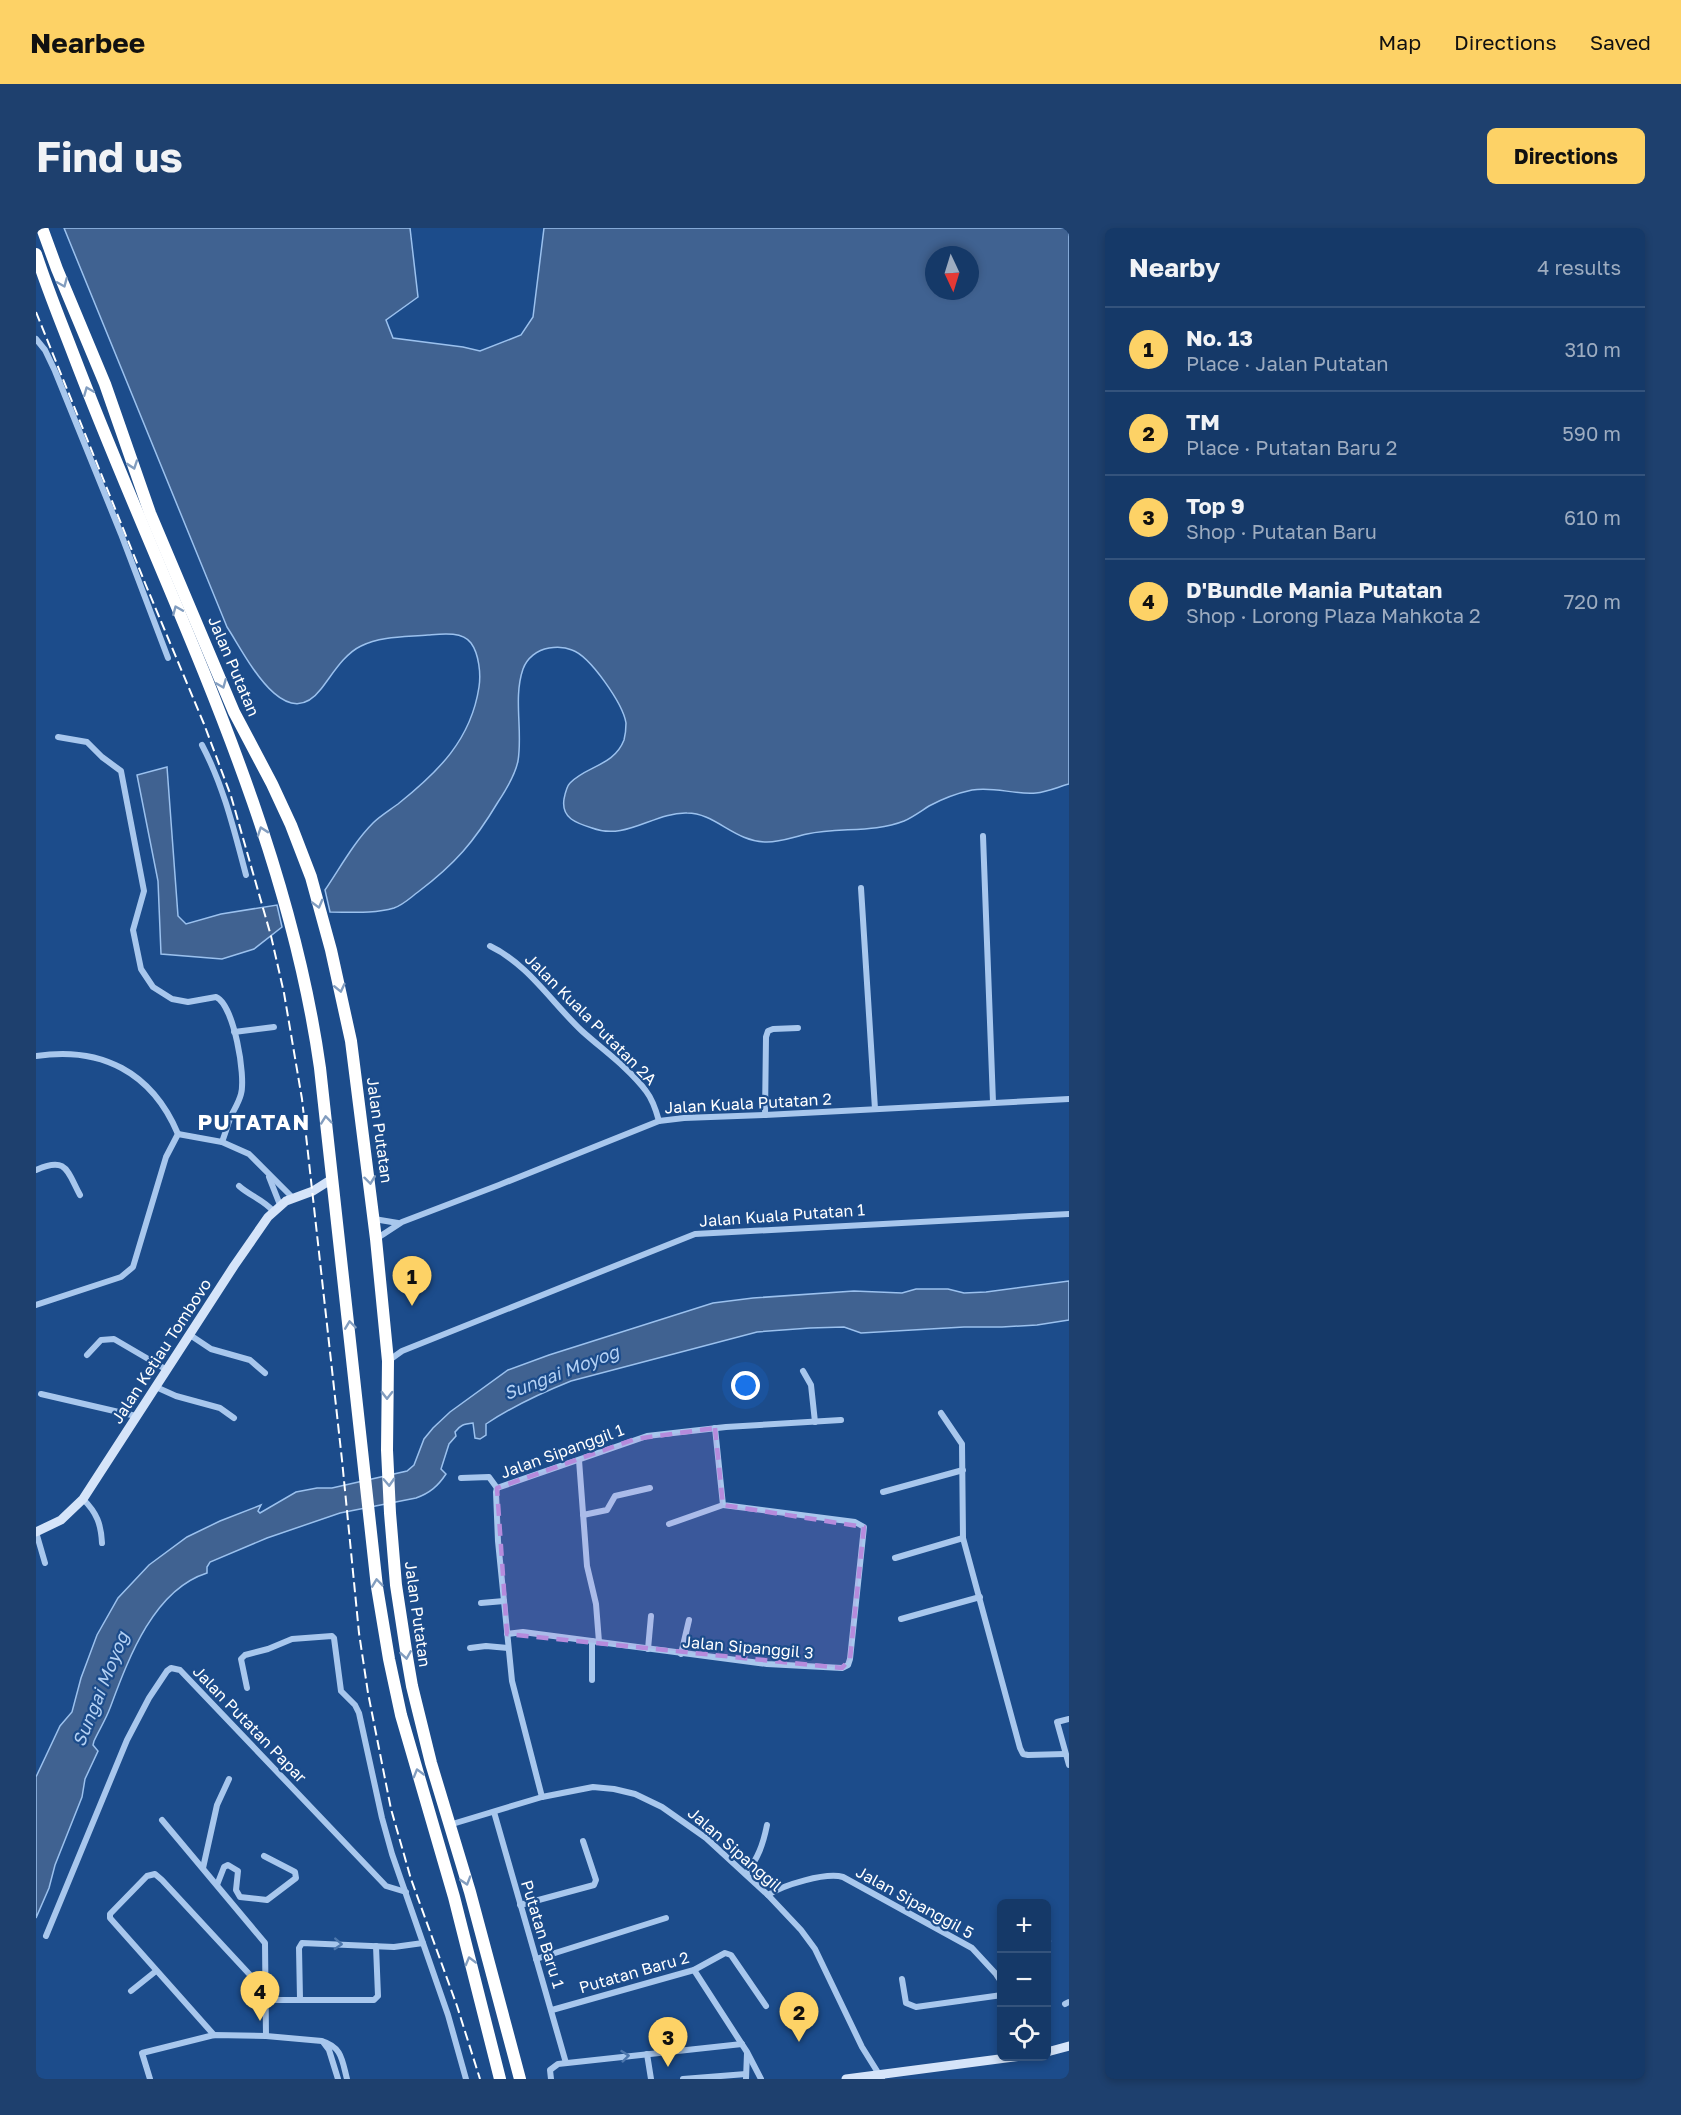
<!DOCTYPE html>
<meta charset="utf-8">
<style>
:root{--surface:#153968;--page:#1e406e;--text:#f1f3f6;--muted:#9dacc0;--line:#34537c;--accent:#fdd266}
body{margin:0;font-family:"Golos Text",sans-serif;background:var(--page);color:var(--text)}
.controls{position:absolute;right:18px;bottom:18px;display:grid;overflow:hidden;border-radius:9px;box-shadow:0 3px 9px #0003}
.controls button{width:54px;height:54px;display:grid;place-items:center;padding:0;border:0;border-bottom:2px solid var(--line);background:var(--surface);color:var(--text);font:30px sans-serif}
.compass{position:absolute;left:889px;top:18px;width:54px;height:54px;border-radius:50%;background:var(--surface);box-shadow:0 3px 9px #0003;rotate:176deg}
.you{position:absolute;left:710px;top:1158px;width:21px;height:21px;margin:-15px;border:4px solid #fff;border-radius:50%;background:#1a73e8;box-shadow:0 0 0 9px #1a73e833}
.badge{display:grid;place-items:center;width:39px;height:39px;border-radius:50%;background:var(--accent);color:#111;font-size:20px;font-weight:700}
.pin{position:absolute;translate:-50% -50px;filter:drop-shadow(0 2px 3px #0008)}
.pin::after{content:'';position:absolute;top:32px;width:21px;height:18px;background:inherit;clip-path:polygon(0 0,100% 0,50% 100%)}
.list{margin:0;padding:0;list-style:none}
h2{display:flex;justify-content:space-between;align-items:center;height:78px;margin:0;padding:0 24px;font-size:26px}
h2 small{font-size:20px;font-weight:400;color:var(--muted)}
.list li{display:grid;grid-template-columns:39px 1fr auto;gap:18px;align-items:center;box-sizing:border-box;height:84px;padding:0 24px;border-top:2px solid var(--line)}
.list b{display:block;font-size:22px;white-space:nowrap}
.list p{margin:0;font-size:20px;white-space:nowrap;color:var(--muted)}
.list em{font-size:20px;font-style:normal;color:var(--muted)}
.icon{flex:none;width:33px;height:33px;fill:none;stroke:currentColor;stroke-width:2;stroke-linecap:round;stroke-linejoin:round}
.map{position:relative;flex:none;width:1033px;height:1851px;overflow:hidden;border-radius:9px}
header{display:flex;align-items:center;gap:36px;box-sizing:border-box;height:84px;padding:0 30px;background:var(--accent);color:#111}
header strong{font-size:28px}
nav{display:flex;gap:33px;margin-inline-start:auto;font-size:21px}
.intro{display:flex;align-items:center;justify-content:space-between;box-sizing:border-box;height:144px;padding:0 36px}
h1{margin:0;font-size:42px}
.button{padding:15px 27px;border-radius:9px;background:var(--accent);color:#111;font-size:21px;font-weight:700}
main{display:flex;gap:36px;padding:0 36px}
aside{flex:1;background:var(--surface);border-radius:9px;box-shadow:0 3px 9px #0003}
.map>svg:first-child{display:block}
.water{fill:#406291;stroke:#9bc1ee;stroke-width:1.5;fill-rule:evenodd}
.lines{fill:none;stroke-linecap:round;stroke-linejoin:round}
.street{stroke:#a8c7ed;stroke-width:6}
.secondary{stroke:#d5e4f9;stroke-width:9}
.highway{stroke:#fff;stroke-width:12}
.rail{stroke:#fff;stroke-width:2;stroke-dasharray:10 4.5;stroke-linecap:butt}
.oneway{stroke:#829dbf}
.oneway2{stroke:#4d77ad}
.marked{fill:#b68bdc;fill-opacity:0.2;stroke:#b68bdc;stroke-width:4.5;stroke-dasharray:12 8;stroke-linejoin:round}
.labels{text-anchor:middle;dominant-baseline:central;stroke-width:4.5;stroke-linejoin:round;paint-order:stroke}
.street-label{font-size:16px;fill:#fff;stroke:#1c4c8b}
.water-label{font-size:18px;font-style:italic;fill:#b4d1f4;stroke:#1c4c8b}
.district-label{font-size:22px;font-weight:bold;letter-spacing:1.5px;fill:#fff;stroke:#1c4c8b}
</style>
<header>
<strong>Nearbee</strong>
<nav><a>Map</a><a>Directions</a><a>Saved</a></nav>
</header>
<div class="intro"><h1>Find us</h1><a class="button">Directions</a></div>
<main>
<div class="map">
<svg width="1033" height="1851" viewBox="0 0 1033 1851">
<rect width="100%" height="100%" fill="#1c4c8b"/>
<g class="water">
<path d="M28,0H374L382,69L350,92L357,110L427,119L444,123L485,107L497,89L508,0H1033V556C1022,559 1011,564 1000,565C978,567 958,558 936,562C922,565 906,571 893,578C885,583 877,589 868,593C838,605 802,599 771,606C757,609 745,614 731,614C698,614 680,585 651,585C618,584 590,613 556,600C540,595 525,590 528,571C529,566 531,558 534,555C550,538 578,538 588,512C589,508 590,499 590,495C587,476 554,428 536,422C529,419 520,419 513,420C501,422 491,430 487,441C477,470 487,503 482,533C479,547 470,562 462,574C438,614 419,636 382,664C374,670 367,677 358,680C338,686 315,684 294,684L289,662C304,640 318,614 337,595C344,588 354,582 362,576C402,544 435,512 443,459C445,446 443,426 435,415C426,403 405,406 392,407C370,409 345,408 325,418C308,426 296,447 285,461C248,509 209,426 191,399ZM898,27H934V63H898Z"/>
<polygon points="131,539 142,688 150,696 185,686 241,677 246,699 218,721 186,731 125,726 122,653 101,547"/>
<path d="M1033,1053V1092L1001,1097L966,1099H928L825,1105L808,1099L774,1100L721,1104L535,1153C505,1165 477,1178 450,1196V1207L444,1211L439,1210L437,1195C428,1196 424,1197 419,1204L420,1208L413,1216L405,1241L410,1246C402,1258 394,1265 380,1270L304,1285L231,1310L174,1334L171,1339V1345C117,1362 92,1432 74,1480C70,1491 63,1502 58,1513L57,1517L62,1523L49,1551L46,1569L19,1637L13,1660L0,1690V1549L24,1498L36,1484L45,1450L61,1407L82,1370L113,1337L151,1309L184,1293L225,1277L222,1283L224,1285L260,1264L281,1260H296L371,1243L378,1237L388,1211L397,1200L414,1184L472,1142L513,1127L677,1075L717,1070L818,1063L866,1065L880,1061H912L928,1065L950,1064Z"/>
</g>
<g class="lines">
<g class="street">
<polyline points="0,111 9,122 19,143 85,306 132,430"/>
<path d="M22,509L51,514L66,529L85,543L108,663L97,702L105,741L117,759L136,771L152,774L180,769C198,777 210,848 205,866C203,874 199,880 195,888C192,896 189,906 186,914"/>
<path d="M166,517C188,559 198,602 210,647"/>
<polyline points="947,608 957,874"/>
<polyline points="825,660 839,881"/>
<path d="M454,718C492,736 516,775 546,803C567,822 593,840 610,863C617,872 620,882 623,893"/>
<polyline points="198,804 238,799"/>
<path d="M0,828C65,818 116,844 142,906"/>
<polyline points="729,887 730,809 732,803 737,801 762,800"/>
<polyline points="142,906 186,914 213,926 256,969"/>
<path d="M0,942C31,928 31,943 44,967"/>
<polyline points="233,949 244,977"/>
<path d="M203,958C214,968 228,972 237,983"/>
<polyline points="338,991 362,995"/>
<polyline points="340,1011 366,994 463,957 623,893 648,890 729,887 1033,871"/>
<polyline points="0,1077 85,1049 97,1039 130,929 142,906"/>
<polyline points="154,1107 175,1121 214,1132 229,1145"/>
<polyline points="51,1127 65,1112 78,1111 131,1142"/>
<polyline points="352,1133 366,1123 659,1006 1033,986"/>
<polyline points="767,1143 775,1157 779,1194"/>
<polyline points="120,1159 140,1168 184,1180 198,1190"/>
<polyline points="5,1166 100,1188"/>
<polyline points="905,1185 926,1216 927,1310 984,1520 987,1526 992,1527 1029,1526"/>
<polyline points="543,1232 551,1338 560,1376 563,1414"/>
<polyline points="425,1250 453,1249 461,1260"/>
<polyline points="461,1260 611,1208 690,1199 805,1192"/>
<polyline points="461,1260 460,1264 462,1313 476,1453 506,1569"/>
<polyline points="847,1264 927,1242"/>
<path d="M47,1271C61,1285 65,1296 66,1315"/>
<polyline points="547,1287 571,1282 579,1268 614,1260"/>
<polyline points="633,1296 687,1277"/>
<polyline points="0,1304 9,1335"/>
<polyline points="859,1330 927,1310"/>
<polyline points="445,1375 468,1373"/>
<polyline points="865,1391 944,1369"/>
<polyline points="471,1406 487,1404 731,1436 806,1440 812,1437 814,1431 828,1299 819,1294 687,1277 679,1200"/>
<polyline points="434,1420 450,1418 472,1420"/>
<polyline points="612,1421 615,1388"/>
<polyline points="645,1426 653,1392"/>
<polyline points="556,1452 556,1413"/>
<polyline points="211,1460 205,1431 209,1427 232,1421 256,1411 296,1408 298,1410 305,1463 319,1477 323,1485 346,1590 356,1626 412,1787 430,1851"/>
<polyline points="1033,1491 1021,1494 1033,1537"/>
<polyline points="458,1584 530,1835"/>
<polyline points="126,1592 229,1715 230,1808"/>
<polyline points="413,1597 506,1569 557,1559 578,1561 599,1566 626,1579 670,1610 732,1667 765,1702 779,1721 826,1819 846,1851"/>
<polyline points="167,1640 181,1577 193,1551"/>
<path d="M710,1646C722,1630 727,1617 731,1597"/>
<polyline points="181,1657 188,1639 192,1637 202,1643 200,1662 204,1669 231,1672 260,1650 259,1644 228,1628"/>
<path d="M732,1667C747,1657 790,1644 807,1649L936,1720L960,1746L966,1755"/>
<polyline points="484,1677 558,1657 560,1652 547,1613"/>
<polyline points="10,1708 91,1512 113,1470 131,1443 135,1440 144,1442 350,1658 370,1664"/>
<polyline points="1011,1714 1012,1713"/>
<polyline points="500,1731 630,1690"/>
<polyline points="658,1742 711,1824 725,1851"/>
<polyline points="866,1751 870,1775 880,1779 966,1767"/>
<polyline points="95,1763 120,1743"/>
<polyline points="264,1771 263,1720 266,1715 358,1719 387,1715"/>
<polyline points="229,1772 338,1772 342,1768 340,1718"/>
<polyline points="1029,1776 1033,1774"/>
<polyline points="516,1782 658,1742 689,1725 695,1727 730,1778"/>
<polyline points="178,1807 74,1690 74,1686 111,1648 119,1646 126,1652 229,1763"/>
<polyline points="287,1814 293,1822 302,1851"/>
<polyline points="611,1826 615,1851"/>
<path d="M114,1851L106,1825L178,1807L230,1808L286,1813C306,1819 306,1832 311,1851"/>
<polyline points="515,1851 514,1842 522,1836 706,1816"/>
<polyline points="647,1851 710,1846"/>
<polyline points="710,1851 711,1825"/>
</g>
<g class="secondary">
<polyline points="0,1304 25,1292 47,1271 198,1038 232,989 250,973 277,963 296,951"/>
<polyline points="1011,1824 1033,1818"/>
<polyline points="810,1851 986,1828"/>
</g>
<g class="highway">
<polyline points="6,0 21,41 69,156 114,285 198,484 236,556 255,597 275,649 295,722 315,813 340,1011 352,1133 351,1222 354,1285 360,1357 371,1429 376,1458 395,1535 434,1664 484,1851"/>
<path d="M0,26C11,60 25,94 38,128C127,362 249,590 284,840L341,1359L353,1431L365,1487L418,1669L464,1851"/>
</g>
<polyline class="rail" points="0,84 109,355 168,496 195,568 235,708 248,765 266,871 306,1232 323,1405 332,1465 355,1581 375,1651 421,1778 444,1851"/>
</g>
<defs><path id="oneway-chevron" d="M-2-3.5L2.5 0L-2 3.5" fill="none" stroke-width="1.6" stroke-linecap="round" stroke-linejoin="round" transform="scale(1.5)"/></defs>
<g class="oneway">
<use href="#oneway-chevron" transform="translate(27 55) rotate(67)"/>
<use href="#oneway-chevron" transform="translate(52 163) rotate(-112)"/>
<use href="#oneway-chevron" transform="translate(97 237) rotate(71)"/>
<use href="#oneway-chevron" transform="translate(141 382) rotate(-113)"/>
<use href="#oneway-chevron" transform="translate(186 456) rotate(68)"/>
<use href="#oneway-chevron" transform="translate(226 603) rotate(-109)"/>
<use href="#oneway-chevron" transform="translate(282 676) rotate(75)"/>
<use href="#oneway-chevron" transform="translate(304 760) rotate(77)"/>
<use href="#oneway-chevron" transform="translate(290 892) rotate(-96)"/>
<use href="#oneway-chevron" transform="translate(334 952) rotate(83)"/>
<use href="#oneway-chevron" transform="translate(314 1097) rotate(-97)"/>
<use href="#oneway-chevron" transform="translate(351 1167) rotate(90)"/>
<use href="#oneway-chevron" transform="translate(353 1254) rotate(87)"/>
<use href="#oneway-chevron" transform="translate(341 1355) rotate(-97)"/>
<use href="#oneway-chevron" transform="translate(370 1427) rotate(81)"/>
<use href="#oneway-chevron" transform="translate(382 1545) rotate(-106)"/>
<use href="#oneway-chevron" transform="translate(430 1653) rotate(73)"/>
<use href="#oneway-chevron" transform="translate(434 1733) rotate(-105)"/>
</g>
<g class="oneway2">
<use href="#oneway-chevron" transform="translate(302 1716) rotate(3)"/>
<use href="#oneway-chevron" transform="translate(589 1828) rotate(-6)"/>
</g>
<path class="marked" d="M679,1200L687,1277L828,1299L814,1431L806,1440L471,1406L461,1260L599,1211Z"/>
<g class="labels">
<g class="street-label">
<text transform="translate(198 438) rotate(67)">Jalan Putatan</text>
<text transform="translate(555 791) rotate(45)">Jalan Kuala Putatan 2A</text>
<text transform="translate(712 875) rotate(-3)">Jalan Kuala Putatan 2</text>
<text transform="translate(344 902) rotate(82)">Jalan Putatan</text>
<text transform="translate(746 987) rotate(-4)">Jalan Kuala Putatan 1</text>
<text transform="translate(125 1123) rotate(-57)">Jalan Ketiau Tombovo</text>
<text transform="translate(526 1223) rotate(-20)">Jalan Sipanggil 1</text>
<text transform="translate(382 1386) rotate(82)">Jalan Putatan</text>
<text transform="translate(712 1419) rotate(5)">Jalan Sipanggil 3</text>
<text transform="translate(214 1496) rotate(46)">Jalan Putatan Papar</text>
<text transform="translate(699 1621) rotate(41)">Jalan Sipanggil</text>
<text transform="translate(879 1674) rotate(29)">Jalan Sipanggil 5</text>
<text transform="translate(507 1706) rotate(73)">Putatan Baru 1</text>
<text transform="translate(598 1744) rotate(-16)">Putatan Baru 2</text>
</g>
<g class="water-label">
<text transform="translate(525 1144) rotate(-21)">Sungai Moyog</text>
<text transform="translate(64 1461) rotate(-68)">Sungai Moyog</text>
</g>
<g class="district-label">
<text x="218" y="893">PUTATAN</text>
</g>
</g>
</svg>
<div class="controls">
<button>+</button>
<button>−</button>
<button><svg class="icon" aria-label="locate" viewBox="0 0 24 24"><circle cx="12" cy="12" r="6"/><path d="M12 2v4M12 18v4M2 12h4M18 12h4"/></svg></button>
</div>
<svg class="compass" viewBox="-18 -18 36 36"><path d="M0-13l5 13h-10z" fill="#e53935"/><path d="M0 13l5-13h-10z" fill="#9dacc0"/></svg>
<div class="you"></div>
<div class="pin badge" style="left:376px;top:1078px">1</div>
<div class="pin badge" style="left:763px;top:1814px">2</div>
<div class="pin badge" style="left:632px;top:1839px">3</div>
<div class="pin badge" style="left:224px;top:1793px">4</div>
</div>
<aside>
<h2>Nearby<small>4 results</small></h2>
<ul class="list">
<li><span class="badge">1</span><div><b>No. 13</b><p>Place · Jalan Putatan</p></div><em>310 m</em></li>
<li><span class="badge">2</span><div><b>TM</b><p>Place · Putatan Baru 2</p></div><em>590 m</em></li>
<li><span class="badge">3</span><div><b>Top 9</b><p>Shop · Putatan Baru</p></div><em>610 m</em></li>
<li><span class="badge">4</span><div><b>D'Bundle Mania Putatan</b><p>Shop · Lorong Plaza Mahkota 2</p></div><em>720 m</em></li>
</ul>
</aside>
</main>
